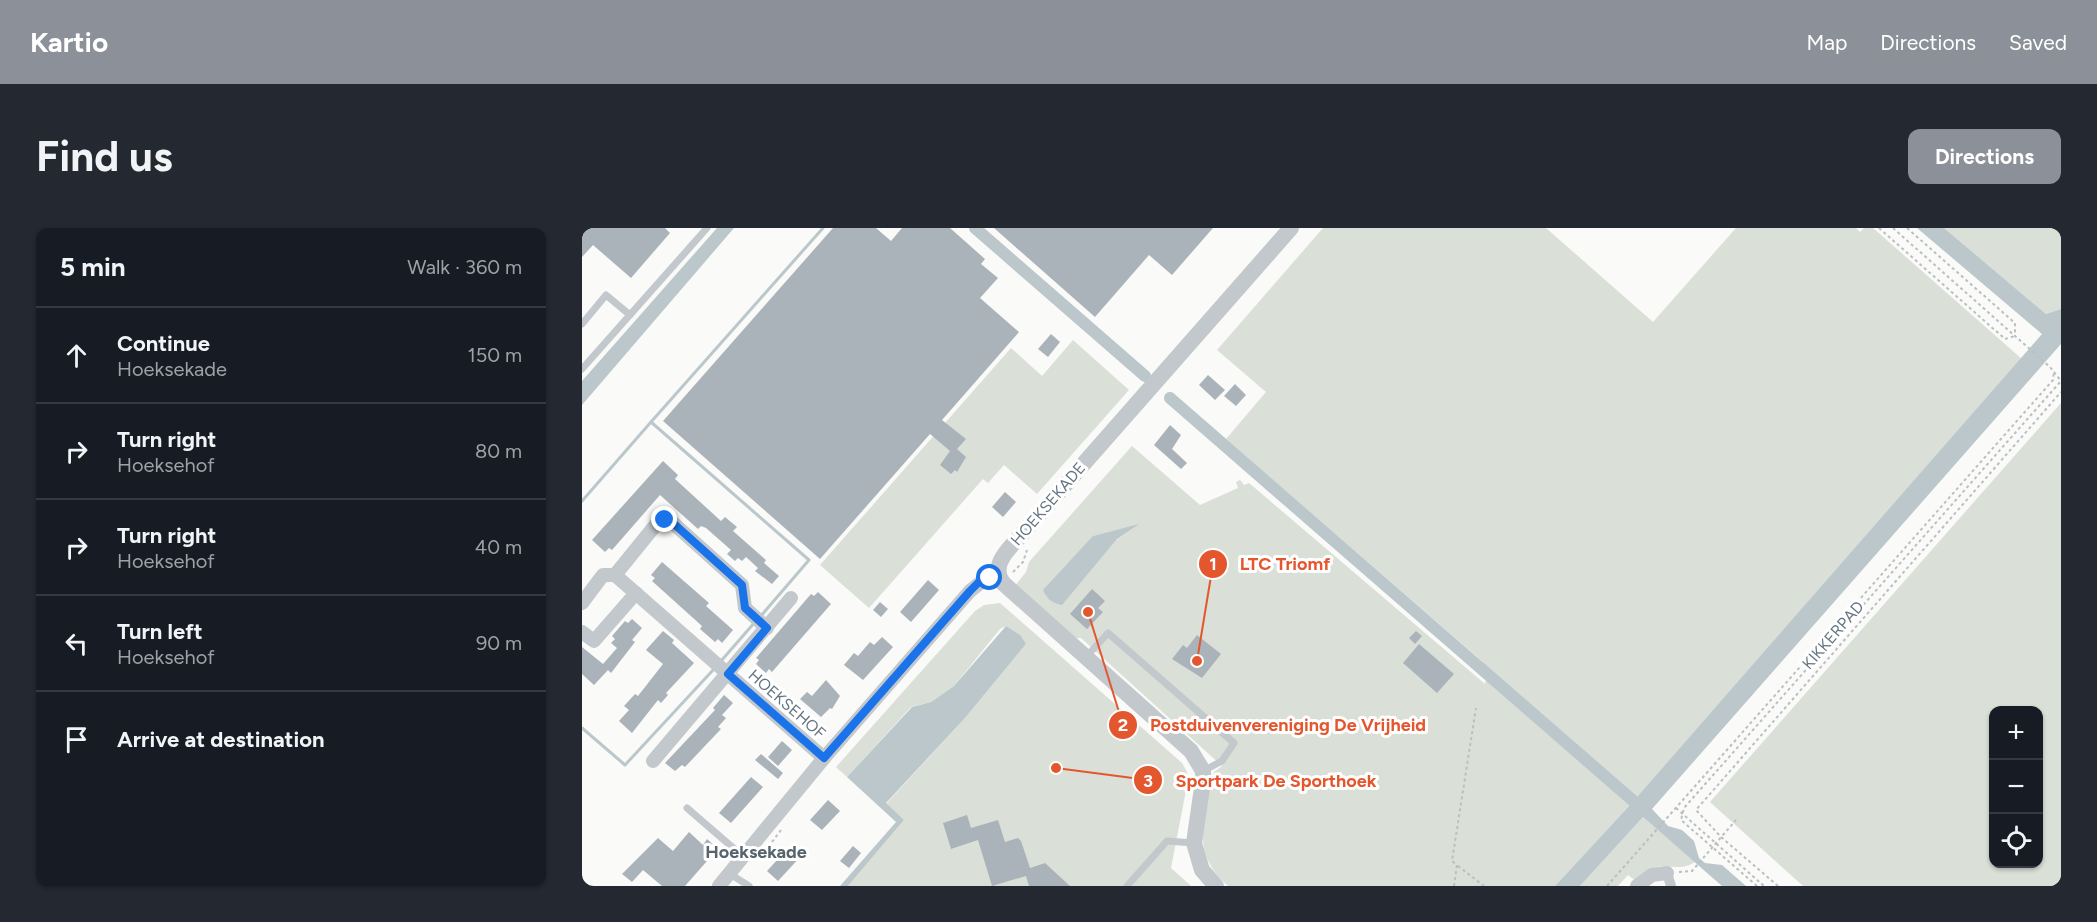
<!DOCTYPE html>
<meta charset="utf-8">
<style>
:root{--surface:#171b24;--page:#242831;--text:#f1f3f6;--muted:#9ea1a6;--line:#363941;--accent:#8c9099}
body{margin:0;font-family:Figtree,sans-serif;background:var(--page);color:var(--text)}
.controls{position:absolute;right:18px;bottom:18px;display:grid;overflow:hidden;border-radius:12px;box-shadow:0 2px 4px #0004}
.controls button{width:54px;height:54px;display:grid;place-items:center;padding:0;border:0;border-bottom:2px solid var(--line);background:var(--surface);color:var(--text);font:30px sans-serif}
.stop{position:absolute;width:18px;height:18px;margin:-14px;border:4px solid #1a73e8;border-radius:50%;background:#fff}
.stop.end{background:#1a73e8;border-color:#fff;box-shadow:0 2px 6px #0008}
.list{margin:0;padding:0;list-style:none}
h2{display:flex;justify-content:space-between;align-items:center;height:78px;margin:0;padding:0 24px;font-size:26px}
h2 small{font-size:20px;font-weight:400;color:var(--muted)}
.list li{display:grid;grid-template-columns:39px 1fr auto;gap:18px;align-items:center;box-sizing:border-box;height:96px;padding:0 24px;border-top:2px solid var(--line)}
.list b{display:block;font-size:22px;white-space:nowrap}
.list p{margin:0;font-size:20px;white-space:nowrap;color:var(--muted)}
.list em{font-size:20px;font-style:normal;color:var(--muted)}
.icon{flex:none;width:33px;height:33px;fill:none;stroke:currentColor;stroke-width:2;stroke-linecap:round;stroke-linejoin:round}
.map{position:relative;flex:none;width:1479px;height:658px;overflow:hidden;border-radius:12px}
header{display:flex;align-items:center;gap:36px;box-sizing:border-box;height:84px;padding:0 30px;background:var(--accent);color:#fff}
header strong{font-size:28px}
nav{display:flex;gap:33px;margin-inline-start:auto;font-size:21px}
.intro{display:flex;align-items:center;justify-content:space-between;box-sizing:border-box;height:144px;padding:0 36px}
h1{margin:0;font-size:42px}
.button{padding:15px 27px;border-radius:12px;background:var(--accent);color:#fff;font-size:21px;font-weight:700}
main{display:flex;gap:36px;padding:0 36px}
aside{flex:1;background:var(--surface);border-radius:12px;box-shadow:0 2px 4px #0004}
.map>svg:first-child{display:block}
.green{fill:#dadfd7;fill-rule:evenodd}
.water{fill:#bbc7cb}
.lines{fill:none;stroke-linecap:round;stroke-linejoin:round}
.stream{stroke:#bbc7cb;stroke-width:3}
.canal{stroke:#bbc7cb;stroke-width:12}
.building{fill:#aab3b9}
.path{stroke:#bbbfc2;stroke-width:2;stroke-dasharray:3 3;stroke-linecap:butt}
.service{stroke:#c3c8cc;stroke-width:7}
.pedestrian{stroke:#c3c8cc;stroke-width:10}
.minor{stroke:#c3c8cc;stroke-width:14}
.tertiary{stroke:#c3c8cc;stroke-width:16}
.route{stroke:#1a73e8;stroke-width:8}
.labels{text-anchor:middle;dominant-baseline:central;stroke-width:6;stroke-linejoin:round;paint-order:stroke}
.street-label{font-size:16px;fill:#657683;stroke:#fff}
.neighbourhood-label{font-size:18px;font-weight:bold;fill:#57646e;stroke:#fff}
.leader{fill:none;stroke:#e4572e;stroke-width:2}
.callout-dot{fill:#e4572e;stroke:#fff;stroke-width:2}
.mark-label{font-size:18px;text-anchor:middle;font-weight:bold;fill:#fff}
.callout-label{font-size:18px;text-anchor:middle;font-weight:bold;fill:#e4572e;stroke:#fff;stroke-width:6;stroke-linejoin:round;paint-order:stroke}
</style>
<header>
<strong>Kartio</strong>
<nav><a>Map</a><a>Directions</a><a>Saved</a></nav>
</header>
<div class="intro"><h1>Find us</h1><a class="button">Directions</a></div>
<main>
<aside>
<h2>5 min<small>Walk · 360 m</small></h2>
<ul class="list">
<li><svg class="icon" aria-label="ahead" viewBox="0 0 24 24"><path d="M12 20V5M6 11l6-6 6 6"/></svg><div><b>Continue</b><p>Hoeksekade</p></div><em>150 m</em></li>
<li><svg class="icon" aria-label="right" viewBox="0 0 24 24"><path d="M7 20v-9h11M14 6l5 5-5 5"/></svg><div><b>Turn right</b><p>Hoeksehof</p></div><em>80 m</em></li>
<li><svg class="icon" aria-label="right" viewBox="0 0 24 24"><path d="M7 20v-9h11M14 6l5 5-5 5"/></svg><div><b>Turn right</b><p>Hoeksehof</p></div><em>40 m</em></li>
<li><svg class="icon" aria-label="left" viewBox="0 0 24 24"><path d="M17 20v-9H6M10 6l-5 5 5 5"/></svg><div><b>Turn left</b><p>Hoeksehof</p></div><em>90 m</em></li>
<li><svg class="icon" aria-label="arrive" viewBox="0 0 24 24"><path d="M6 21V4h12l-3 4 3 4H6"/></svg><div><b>Arrive at destination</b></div></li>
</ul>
</aside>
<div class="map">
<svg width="1479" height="658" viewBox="0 0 1479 658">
<rect width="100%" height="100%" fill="#fafaf8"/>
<g class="green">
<path d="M741,0H964L1071,94L1154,0H1274L1278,4L1282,0H1291L1440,131L1048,577L973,658H646C609,625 622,596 628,553L632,544L640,538L499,410H492L432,359L444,344L447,334L550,218L618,277L656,260L654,254L658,252L662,257L667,255L903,456L904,450L894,441L900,433L644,211L684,164L635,122ZM555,297L535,312L511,308Z"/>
<polygon points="1362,0 1479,0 1479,81 1464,86"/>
<polygon points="491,112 547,162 455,266 422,237 406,255 401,251 287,380 238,337 429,120 460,148"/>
<path d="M1479,175V658H1221L1128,574ZM1456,482V636H1412V482Z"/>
<polygon points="418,375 600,535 605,544 606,552 589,640 609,658 266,658 322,592 304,576 383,490 444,416 424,398 418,401 372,458 349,474 329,479 265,549 254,539 393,383 402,377"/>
<path d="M1061,589L1113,634C1092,648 1079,625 1054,653L1046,647L1036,658H998Z"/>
</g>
<g class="water">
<polygon points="135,0 152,0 0,177 0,153"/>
<polygon points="1335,0 1362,0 1464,86 1479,81 1479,116 1070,581 1086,598 1100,602 1112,613 1117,630 1123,635 1140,637 1164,658 1140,658 1061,589 998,658 973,658 1048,577 1460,106"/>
<path d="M557,296L534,312L480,377C470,375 465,371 461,362L511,308Z"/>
<polygon points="424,398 438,407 444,416 383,490 304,575 322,592 266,658 258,658 314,594 265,549 330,479 349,474 372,458"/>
</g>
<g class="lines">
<g class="stream">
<polyline points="69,194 241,0"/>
<polyline points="0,273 69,194 227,332 178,389"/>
<polyline points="139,433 173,394"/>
<polyline points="0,500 43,537 132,441"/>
</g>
<g class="canal">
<polyline points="393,0 563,148"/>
<polyline points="588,170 1064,584"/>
</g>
</g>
<g class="building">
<polygon points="0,0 83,0 88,5 49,50 11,17 0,29"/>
<polygon points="251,0 294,0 309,13 320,0 368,0 403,31 399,36 416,50 398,70 437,104 360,192 384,211 375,221 384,229 375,244 373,242 369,246 358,237 368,223 348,206 238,331 81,193"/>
<polygon points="412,0 631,0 590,47 567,27 513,89"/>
<polygon points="469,106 478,114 466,129 456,121"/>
<polygon points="626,147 643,162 633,172 617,157"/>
<polygon points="653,156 664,167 654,178 642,168"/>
<polygon points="588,197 599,207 590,221 605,235 599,241 572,217"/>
<polygon points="81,233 96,247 93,251 139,293 143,289 155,299 151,303 184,332 182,335 197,348 190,356 173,343 176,340 164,329 160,333 156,330 153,333 145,326 149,322 124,300 119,298 116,301 78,267 30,322 27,320 23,324 10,312"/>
<polygon points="423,264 434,274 421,289 410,279"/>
<polygon points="80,334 127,375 124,378 151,402 140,415 136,411 133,414 118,401 120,398 70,353 73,350 69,347"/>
<polygon points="346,352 357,362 329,394 318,384"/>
<polygon points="510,361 523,373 516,380 521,384 505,401 488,386"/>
<polygon points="236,364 249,376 190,444 187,441 184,445 174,436 177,432 174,430 229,366 232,368"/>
<polygon points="298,374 306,381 299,389 291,382"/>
<polygon points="50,391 60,400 50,412 53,414 29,445 26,442 12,457 0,446 0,419 21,436 35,420 29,415 33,411 30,408 43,393 46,395"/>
<polygon points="81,403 92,412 90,415 112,435 84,465 86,467 79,475 76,472 50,505 37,493 47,482 42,478 53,466 56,468 81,436 64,422"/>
<polygon points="834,403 840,408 833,416 827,410"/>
<polygon points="615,407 639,426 620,450 590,431 601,417 605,420"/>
<polygon points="300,409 311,419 281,452 262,437 272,425 276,428 288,414 292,417"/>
<polygon points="837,416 872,446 855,465 821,435"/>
<polygon points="244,452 258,468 250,481 248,480 239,489 218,471 225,464 230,468"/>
<polygon points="142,467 151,475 140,487 144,490 136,499 139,501 103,539 100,537 93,543 83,535 133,482 131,480"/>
<polygon points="200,513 210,522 196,538 186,529"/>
<polygon points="179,526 201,545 196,551 173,532"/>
<polygon points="169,549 181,559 149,595 137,585"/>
<polygon points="246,572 258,583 240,602 228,592"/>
<polygon points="385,587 389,600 416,592 423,614 436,610 439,613 448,640 463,635 488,658 447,658 444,648 410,658 396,612 369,621 361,595"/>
<polygon points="107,604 121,617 125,611 134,619 130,623 132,625 103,658 80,658 61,642 50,654 40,646 76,610 91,623"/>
<polygon points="208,618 219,628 196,653 185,643"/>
<polygon points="271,618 279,625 267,640 258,633"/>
</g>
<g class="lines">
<g class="path">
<polyline points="1297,0 1423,111 1433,108"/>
<polyline points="1311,0 1468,139 1479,153"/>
<polyline points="1325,0 1433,95 1433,108"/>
<polyline points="431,344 441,334 445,322"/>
<polyline points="1094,580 1182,658"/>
<polyline points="190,614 199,602"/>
<polyline points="876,638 902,658"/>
<polyline points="1097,644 1110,643 1154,592"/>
<polyline points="872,658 875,637 870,633 894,480"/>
<polyline points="1025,658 1471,152 1472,143"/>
<polyline points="1175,658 1099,592 1102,580 1479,153"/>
<polyline points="1196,658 1139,609 1114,582 1479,164"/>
</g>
<g class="service">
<polyline points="0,96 24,67 48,87"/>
<polyline points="0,141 125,0"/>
<polyline points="504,429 526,405 652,515 640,533 621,543"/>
<polyline points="105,580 157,625 155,631"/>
<polyline points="148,646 167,658"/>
<polyline points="545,658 585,613 612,615"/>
</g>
<polyline class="pedestrian" points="1085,645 1089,658"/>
<g class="minor">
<polyline points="33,347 76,294 91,295 160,357 163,380 185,400"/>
<polyline points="0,375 21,347 33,347 242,530"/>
<polyline points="0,404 12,413 54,365"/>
<polyline points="71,533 209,370"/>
<polyline points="137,658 242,530 388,363 403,351 417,348"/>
<polyline points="1055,658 1070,647 1085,645"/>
</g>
<path class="tertiary" d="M634,658L620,642L612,615L621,553V543L609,523L421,355C407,337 428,320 439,307L709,0"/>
</g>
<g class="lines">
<polyline class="route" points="83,292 91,295 160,357 163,380 185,400 146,446 242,530 388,363 396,355 408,350"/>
</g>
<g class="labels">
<g class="street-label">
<text transform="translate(466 276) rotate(-49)">HOEKSEKADE</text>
<text transform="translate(1251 407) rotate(-49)">KIKKERPAD</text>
<text transform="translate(205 476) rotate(41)">HOEKSEHOF</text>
</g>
<g class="neighbourhood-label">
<text x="174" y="624">Hoeksekade</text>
</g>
</g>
<path class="leader" d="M615 433L631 336M506 384L541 497M474 540L566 552"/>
<g class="callout-dot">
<circle cx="615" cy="433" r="6"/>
<circle cx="506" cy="384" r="6"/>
<circle cx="474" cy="540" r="6"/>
<circle cx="631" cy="336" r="15"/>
<circle cx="541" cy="497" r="15"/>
<circle cx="566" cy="552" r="15"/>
</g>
<g class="mark-label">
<text x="631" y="342">1</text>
<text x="541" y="503">2</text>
<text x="566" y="559">3</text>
</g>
<g class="callout-label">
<text x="703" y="342">LTC Triomf</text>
<text x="706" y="503">Postduivenvereniging De Vrijheid</text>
<text x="694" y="559">Sportpark De Sporthoek</text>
</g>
</svg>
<div class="controls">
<button>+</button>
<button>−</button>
<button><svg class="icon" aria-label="locate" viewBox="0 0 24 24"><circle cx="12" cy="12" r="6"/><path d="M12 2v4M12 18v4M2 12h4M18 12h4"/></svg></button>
</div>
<div class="stop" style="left:408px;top:350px"></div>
<div class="stop end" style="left:83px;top:292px"></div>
</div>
</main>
